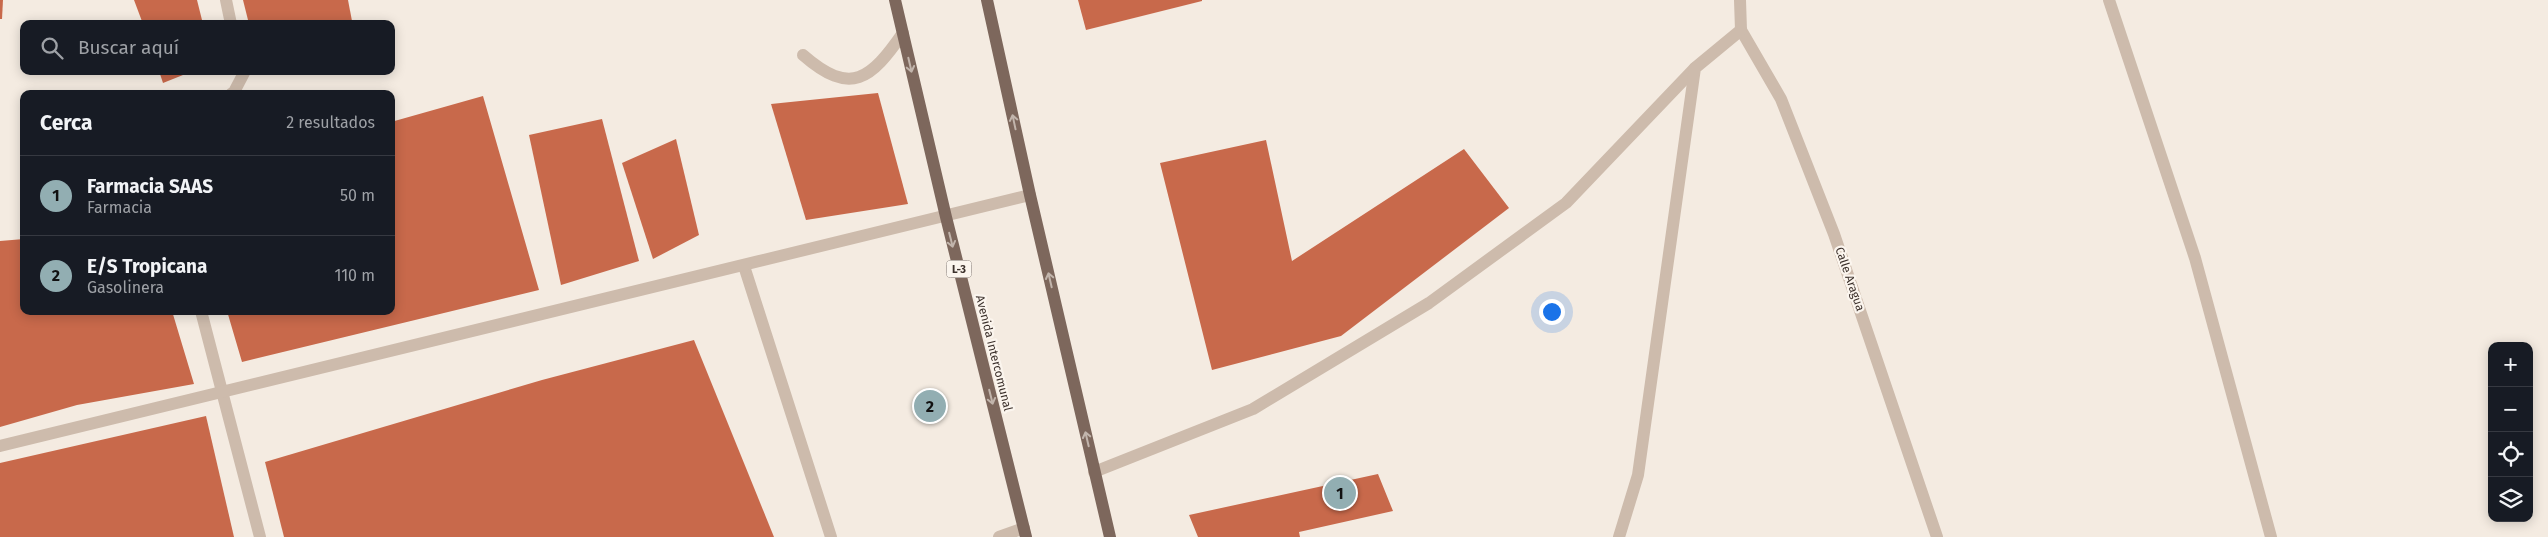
<!DOCTYPE html>
<html lang="es">
<meta charset="utf-8">
<style>
:root{--surface:#171b24;--page:#20242c;--text:#f1f3f6;--muted:#9ea1a6;--line:#363941;--accent:#92aeb2}
body{margin:0;font-family:"Fira Sans",sans-serif;background:var(--page);color:var(--text)}
.controls{position:absolute;right:15px;bottom:15px;display:grid;overflow:hidden;border-radius:10px;box-shadow:0 2px 12px #0003}
.controls button{width:45px;height:45px;display:grid;place-items:center;padding:0;border:0;border-bottom:1px solid var(--line);background:var(--surface);color:var(--text);font:25px sans-serif}
.you{position:absolute;left:1551px;top:311px;width:18px;height:18px;margin:-12px;border:4px solid #fff;border-radius:50%;background:#1a73e8;box-shadow:0 0 0 8px #1a73e833}
.badge{display:grid;place-items:center;width:32px;height:32px;border-radius:50%;background:var(--accent);color:#111;font-size:16px;font-weight:700}
.pin{position:absolute;translate:-50% -50%;border:2px solid #fff;box-shadow:0 1px 5px #0006}
.list{margin:0;padding:0;list-style:none}
h2{display:flex;justify-content:space-between;align-items:center;height:65px;margin:0;padding:0 20px;font-size:21px}
h2 small{font-size:16px;font-weight:400;color:var(--muted)}
.list li{display:grid;grid-template-columns:32px 1fr auto;gap:15px;align-items:center;box-sizing:border-box;height:80px;padding:0 20px;border-top:1px solid var(--line)}
.list b{display:block;font-size:19px;white-space:nowrap}
.list p{margin:0;font-size:16px;white-space:nowrap;color:var(--muted)}
.list em{font-size:16px;font-style:normal;color:var(--muted)}
.icon{flex:none;width:28px;height:28px;fill:none;stroke:currentColor;stroke-width:2;stroke-linecap:round;stroke-linejoin:round}
.map{position:relative;flex:none;width:2548px;height:537px;overflow:hidden}
.search{position:absolute;background:var(--surface);box-shadow:0 2px 12px #0003;left:20px;top:20px;width:375px;height:55px;display:flex;align-items:center;gap:12px;box-sizing:border-box;padding:0 18px;border-radius:10px;color:var(--muted);font-size:19px}
.panel{position:absolute;background:var(--surface);box-shadow:0 2px 12px #0003;left:20px;top:90px;width:375px;height:225px;border-radius:10px}
.map>svg:first-child{display:block}
.building{fill:#c8694b}
.lines{fill:none;stroke-linecap:round;stroke-linejoin:round}
.lane{stroke:#cdbbac;stroke-width:12}
.street{stroke:#cdbbac;stroke-width:12}
.primary{stroke:#7d675c;stroke-width:12}
.oneway{stroke:#c2b5ac}
.labels{text-anchor:middle;dominant-baseline:central;stroke-width:4.5;stroke-linejoin:round;paint-order:stroke}
.shield{fill:#fbf5ee;stroke:#756b66;stroke-width:1}
.shield-label{font-size:11px;font-weight:bold;fill:#3b302b}
.street-label{font-size:12px;fill:#3b302b;stroke:#fbf5ee}
</style>
<div class="map">
<svg width="2548" height="537" viewBox="0 0 2548 537">
<rect width="100%" height="100%" fill="#f4ebe1"/>
<g class="building">
<polygon points="0,0 3,0 2,19 0,19"/>
<polygon points="134,0 197,0 203,24 143,24"/>
<polygon points="243,0 348,0 352,21 341,24 249,24"/>
<polygon points="1078,0 1202,0 1202,1 1086,30"/>
<polygon points="159,71 193,71 163,83"/>
<polygon points="878,93 908,204 806,220 771,104"/>
<polygon points="483,96 539,290 242,362 227,311 391,311 391,122"/>
<polygon points="602,119 639,261 561,285 529,135"/>
<polygon points="676,139 699,235 653,259 622,163"/>
<polygon points="1266,140 1292,261 1464,149 1509,208 1341,336 1212,370 1160,163"/>
<polygon points="24,239 24,311 172,311 194,384 77,405 0,427 0,241"/>
<polygon points="694,340 774,537 284,537 265,462 542,380"/>
<polygon points="206,416 234,537 0,537 0,463"/>
<polygon points="1378,474 1393,511 1299,532 1300,537 1198,537 1189,515"/>
</g>
<g class="lines">
<path class="lane" d="M803,55C851,97 871,79 903,33"/>
<g class="street">
<polyline points="226,0 231,24"/>
<polyline points="2109,0 2195,258 2271,537"/>
<polyline points="1741,30 1781,99 1834,234 1937,537"/>
<polyline points="231,94 234,92 245,71"/>
<polyline points="744,266 831,537"/>
<polyline points="201,311 260,537"/>
<polyline points="0,446 1030,195"/>
<polyline points="1094,472 1253,409 1429,303 1566,203 1695,68"/>
<polyline points="999,537 1024,528"/>
<polyline points="1619,537 1638,475 1695,68 1741,30 1740,0"/>
</g>
<g class="primary">
<polyline points="895,0 946,217 1026,537"/>
<polyline points="987,0 1030,195 1110,537"/>
</g>
</g>
<defs><path id="oneway-shaft" d="M-6 0H5M1.5-3L5.5 0L1.5 3" fill="none" stroke-width="1.6" stroke-linecap="round" stroke-linejoin="round" transform="scale(1.25)"/></defs>
<g class="oneway">
<use href="#oneway-shaft" transform="translate(910 65) rotate(77)"/>
<use href="#oneway-shaft" transform="translate(1014 122) rotate(-102)"/>
<use href="#oneway-shaft" transform="translate(951 240) rotate(76)"/>
<use href="#oneway-shaft" transform="translate(1050 280) rotate(-103)"/>
<use href="#oneway-shaft" transform="translate(991 397) rotate(76)"/>
<use href="#oneway-shaft" transform="translate(1087 439) rotate(-103)"/>
</g>
<g class="labels">
<rect class="shield" x="946.5" y="260.5" width="25" height="17" rx="4"/>
<g class="shield-label">
<text x="959" y="269">L-3</text>
</g>
<g class="street-label">
<text transform="translate(1850 279) rotate(71)">Calle Aragua</text>
<text transform="translate(994 353) rotate(76)">Avenida Intercomunal</text>
</g>
</g>
</svg>
<div class="controls">
<button>+</button>
<button>−</button>
<button><svg class="icon" aria-label="locate" viewBox="0 0 24 24"><circle cx="12" cy="12" r="6"/><path d="M12 2v4M12 18v4M2 12h4M18 12h4"/></svg></button>
<button><svg class="icon" aria-label="layers" viewBox="0 0 24 24"><path d="M12 4l9 5-9 5-9-5zM3 14l9 5 9-5"/></svg></button>
</div>
<div class="you"></div>
<div class="pin badge" style="left:1340px;top:493px">1</div>
<div class="pin badge" style="left:930px;top:406px">2</div>
<div class="search"><svg class="icon" aria-label="search" viewBox="0 0 24 24"><circle cx="10" cy="10" r="6"/><path d="M15 15l6 6"/></svg>Buscar aquí</div>
<section class="panel">
<h2>Cerca<small>2 resultados</small></h2>
<ul class="list">
<li><span class="badge">1</span><div><b>Farmacia SAAS</b><p>Farmacia</p></div><em>50 m</em></li>
<li><span class="badge">2</span><div><b>E/S Tropicana</b><p>Gasolinera</p></div><em>110 m</em></li>
</ul>
</section>
</div>
